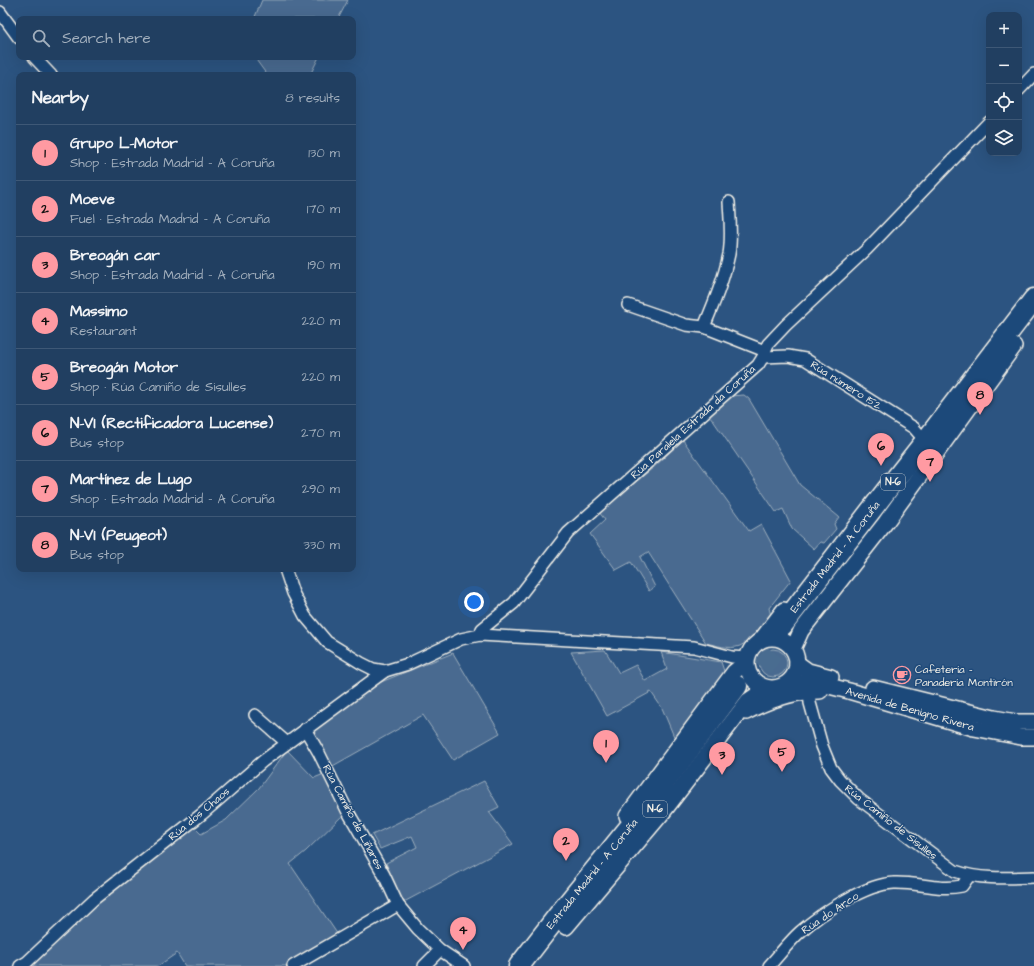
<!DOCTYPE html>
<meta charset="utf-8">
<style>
:root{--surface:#213f61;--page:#2d4a6a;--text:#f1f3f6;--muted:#a2afbd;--line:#3e5876;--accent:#ff9aa2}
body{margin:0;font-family:"Architects Daughter",sans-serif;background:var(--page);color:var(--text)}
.controls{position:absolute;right:12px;top:12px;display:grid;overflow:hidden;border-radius:8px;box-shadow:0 4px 16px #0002}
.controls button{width:36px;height:36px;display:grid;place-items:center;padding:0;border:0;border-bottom:1px solid var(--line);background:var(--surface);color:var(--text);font:20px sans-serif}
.you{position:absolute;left:474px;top:602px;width:14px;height:14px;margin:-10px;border:3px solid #fff;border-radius:50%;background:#1a73e8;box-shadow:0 0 0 6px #1a73e833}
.badge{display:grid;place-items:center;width:26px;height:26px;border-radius:50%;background:var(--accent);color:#111;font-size:13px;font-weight:700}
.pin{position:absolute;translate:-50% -33px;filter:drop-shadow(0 1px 2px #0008)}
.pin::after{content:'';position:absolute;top:21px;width:14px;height:12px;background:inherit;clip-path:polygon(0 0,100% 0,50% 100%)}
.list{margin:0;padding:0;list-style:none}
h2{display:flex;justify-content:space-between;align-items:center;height:52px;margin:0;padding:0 16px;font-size:17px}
h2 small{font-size:13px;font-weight:400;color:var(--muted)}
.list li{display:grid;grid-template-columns:26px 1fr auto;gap:12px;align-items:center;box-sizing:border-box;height:56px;padding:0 16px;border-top:1px solid var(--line)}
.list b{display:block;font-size:15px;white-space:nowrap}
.list p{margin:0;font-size:13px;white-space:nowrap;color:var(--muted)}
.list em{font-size:13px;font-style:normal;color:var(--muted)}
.icon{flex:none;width:22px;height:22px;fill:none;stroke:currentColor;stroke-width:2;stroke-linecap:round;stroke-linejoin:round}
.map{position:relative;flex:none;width:1034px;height:966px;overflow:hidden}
.search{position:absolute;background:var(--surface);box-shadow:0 4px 16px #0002;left:16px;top:16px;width:340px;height:44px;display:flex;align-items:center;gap:10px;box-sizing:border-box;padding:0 14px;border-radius:8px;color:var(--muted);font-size:15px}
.panel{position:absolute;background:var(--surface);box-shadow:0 4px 16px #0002;left:16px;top:72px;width:340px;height:500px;border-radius:8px}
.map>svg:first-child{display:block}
.green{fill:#496b90;stroke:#9eaebc}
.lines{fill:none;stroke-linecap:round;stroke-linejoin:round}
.highway-tunnel{stroke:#4a6c90;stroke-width:20;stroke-dasharray:20 10;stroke-linecap:butt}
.street-casing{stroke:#f4f1e8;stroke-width:14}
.secondary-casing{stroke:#f4f1e8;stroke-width:18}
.highway-casing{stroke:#f4f1e8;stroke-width:23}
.street{stroke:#1f4a7a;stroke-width:11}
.secondary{stroke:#1f4a7a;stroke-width:15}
.highway{stroke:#1f4a7a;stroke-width:20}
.labels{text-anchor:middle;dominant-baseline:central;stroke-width:3;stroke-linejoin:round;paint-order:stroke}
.shield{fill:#1f4a7a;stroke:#b4bfc7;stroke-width:1}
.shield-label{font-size:10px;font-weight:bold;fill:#f4f1e8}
.street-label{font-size:11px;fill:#f4f1e8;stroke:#1f4a7a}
.poi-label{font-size:11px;fill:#f4f1e8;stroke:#1f4a7a;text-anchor:start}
</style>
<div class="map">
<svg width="1034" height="966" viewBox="0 0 1034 966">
<rect width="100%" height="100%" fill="#2c5481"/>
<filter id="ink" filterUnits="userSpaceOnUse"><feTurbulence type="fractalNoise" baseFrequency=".025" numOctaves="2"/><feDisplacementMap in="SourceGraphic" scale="8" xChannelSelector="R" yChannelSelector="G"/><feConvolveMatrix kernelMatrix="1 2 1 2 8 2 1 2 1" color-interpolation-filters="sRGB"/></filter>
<g filter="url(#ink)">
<g class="green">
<polygon points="262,0 348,0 338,19 254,19"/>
<polygon points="254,57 319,57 310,75 267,75"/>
<polygon points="744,395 749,399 800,485 839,517 834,524 836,529 824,543 820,542 814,549 792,529 783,509 776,512 710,416 730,396"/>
<path d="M683,440L749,531L761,524L791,580L769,608L771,616C763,624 749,642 740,646C729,650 716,645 706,643L648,552L640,557L655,587L649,591L631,562L616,570L590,534L605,520L599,512L654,467Z"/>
<circle cx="773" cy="663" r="14"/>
<polygon points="605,650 619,673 636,665 645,681 667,669 661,652 721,662 724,671 722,679 675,739 662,708 651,692 607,716 571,652"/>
<polygon points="453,653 500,733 453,760 423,715 331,767 309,730 310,725 381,682"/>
<polygon points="287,750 314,778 324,774 343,815 306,851 290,864 338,935 288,966 185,966 177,953 158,966 27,966 93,906 192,825 201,834 226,820 259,788"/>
<polygon points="484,781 499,807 489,812 513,844 402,903 386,863 417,847 412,836 380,849 372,835"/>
</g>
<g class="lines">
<polyline class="highway-tunnel" points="744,692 789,632"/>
<defs>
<g id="street">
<polyline points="0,12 19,38"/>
<polyline points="34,57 51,75"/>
<polyline points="1019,90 1034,74"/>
<polyline points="628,305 686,325 704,327 765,351"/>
<path d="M704,327C714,303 724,279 729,254C732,237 730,219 729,202"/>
<polyline points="763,357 788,356 805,359 914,428 920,435"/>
<polyline points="285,569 293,593 305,616 327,642 361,663 373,669 385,671 408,664 461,639 480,635 694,647 732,657 747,658"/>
<polyline points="480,635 482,629 514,603 568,533 758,365 763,357 765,351 768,344 786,325 867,249 989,122"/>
<path d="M809,691L810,703L822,746L831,768L840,780L859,799L955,871C980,880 1008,878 1034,877"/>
<polyline points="255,715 287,743"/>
<polyline points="305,729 319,753 347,810 384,875 398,905 418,929 440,950 464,966"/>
<polyline points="20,966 27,962 94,899 202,814 263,761 385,671"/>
<polyline points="293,966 398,905"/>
<polyline points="424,966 440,950"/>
<path d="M769,966C779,955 789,942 800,932C821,913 866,884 894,883C918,882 938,891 962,886L969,876"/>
</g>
<g id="secondary">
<circle cx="772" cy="663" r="25"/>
<polyline points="761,640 784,610"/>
<polyline points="793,649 801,631 886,522 1014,346"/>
<polyline points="797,663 808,671 831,677"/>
<polyline points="787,684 813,682 849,691 974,728 1021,737 1034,737"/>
<polyline points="873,688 994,718 1016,722 1034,722"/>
<path d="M746,712C769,700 794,691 820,691"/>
<polyline points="627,816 734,672 746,662"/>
<polyline points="566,927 663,812 748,701 767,688"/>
</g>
<g id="highway">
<polyline points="782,626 886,491 931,434 1034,299"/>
<polyline points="519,966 560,913 650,802 737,686"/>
</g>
</defs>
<use href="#street" class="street-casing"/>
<use href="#secondary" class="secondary-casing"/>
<use href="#highway" class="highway-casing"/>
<use href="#street" class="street"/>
<use href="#secondary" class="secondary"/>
<use href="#highway" class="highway"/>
</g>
</g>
<defs>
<symbol id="cafe-ring" viewBox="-11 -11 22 22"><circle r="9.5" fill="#1f4a7a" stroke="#ff9aa2" stroke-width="1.5"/><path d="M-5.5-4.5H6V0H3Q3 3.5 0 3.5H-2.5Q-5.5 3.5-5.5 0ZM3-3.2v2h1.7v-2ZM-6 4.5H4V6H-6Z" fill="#ff9aa2"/></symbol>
</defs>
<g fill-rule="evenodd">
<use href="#cafe-ring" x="892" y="665" width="20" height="20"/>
</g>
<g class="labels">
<g class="shield">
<rect x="881" y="474" width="24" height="16" rx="3"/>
<rect x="643" y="801" width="24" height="16" rx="3"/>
</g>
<g class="shield-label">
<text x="893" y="482">N-6</text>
<text x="655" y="809">N-6</text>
</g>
<g class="street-label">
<text transform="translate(846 385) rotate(32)">Rúa número 152</text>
<text transform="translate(693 422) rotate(-42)">Rúa Paralela Estrada da Coruña</text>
<text transform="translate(835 557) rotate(-52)">Estrada Madrid - A Coruña</text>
<text transform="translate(910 709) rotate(16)">Avenida de Benigno Rivera</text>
<text transform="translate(199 814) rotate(-40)">Rúa dos Chaos</text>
<text transform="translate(353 817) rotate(62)">Rúa Camiño de Liñares</text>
<text transform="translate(891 822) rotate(38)">Rúa Camiño de Sisulles</text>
<text transform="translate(592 874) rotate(-51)">Estrada Madrid - A Coruña</text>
<text transform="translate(830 913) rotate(-34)">Rúa do Arco</text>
</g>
<g class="poi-label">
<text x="915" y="669">Cafetería -<tspan x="915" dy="13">Panadería Montirón</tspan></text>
</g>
</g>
</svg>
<div class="controls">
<button>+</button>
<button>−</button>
<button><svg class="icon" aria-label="locate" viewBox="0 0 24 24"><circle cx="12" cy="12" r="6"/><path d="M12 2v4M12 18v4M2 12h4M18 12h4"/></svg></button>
<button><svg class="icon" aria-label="layers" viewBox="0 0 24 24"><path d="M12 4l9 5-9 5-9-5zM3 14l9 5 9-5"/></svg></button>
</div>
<div class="you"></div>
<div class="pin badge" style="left:606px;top:763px">1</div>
<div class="pin badge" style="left:566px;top:861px">2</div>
<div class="pin badge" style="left:722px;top:775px">3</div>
<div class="pin badge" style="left:463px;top:950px">4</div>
<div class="pin badge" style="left:782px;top:772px">5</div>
<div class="pin badge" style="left:881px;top:466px">6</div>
<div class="pin badge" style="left:930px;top:482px">7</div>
<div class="pin badge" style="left:980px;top:415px">8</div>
<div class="search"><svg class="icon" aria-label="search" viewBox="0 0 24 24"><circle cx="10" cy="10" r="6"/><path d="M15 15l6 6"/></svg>Search here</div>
<section class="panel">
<h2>Nearby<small>8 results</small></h2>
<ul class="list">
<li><span class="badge">1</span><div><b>Grupo L-Motor</b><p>Shop · Estrada Madrid - A Coruña</p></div><em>130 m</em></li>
<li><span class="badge">2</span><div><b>Moeve</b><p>Fuel · Estrada Madrid - A Coruña</p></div><em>170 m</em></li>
<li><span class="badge">3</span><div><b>Breogán car</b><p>Shop · Estrada Madrid - A Coruña</p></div><em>190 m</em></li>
<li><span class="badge">4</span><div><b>Massimo</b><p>Restaurant</p></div><em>220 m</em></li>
<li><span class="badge">5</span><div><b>Breogán Motor</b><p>Shop · Rúa Camiño de Sisulles</p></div><em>220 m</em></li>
<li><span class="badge">6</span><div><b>N-VI (Rectificadora Lucense)</b><p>Bus stop</p></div><em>270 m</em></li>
<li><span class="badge">7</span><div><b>Martínez de Lugo</b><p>Shop · Estrada Madrid - A Coruña</p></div><em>290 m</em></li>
<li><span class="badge">8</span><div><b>N-VI (Peugeot)</b><p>Bus stop</p></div><em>330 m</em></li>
</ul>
</section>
</div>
